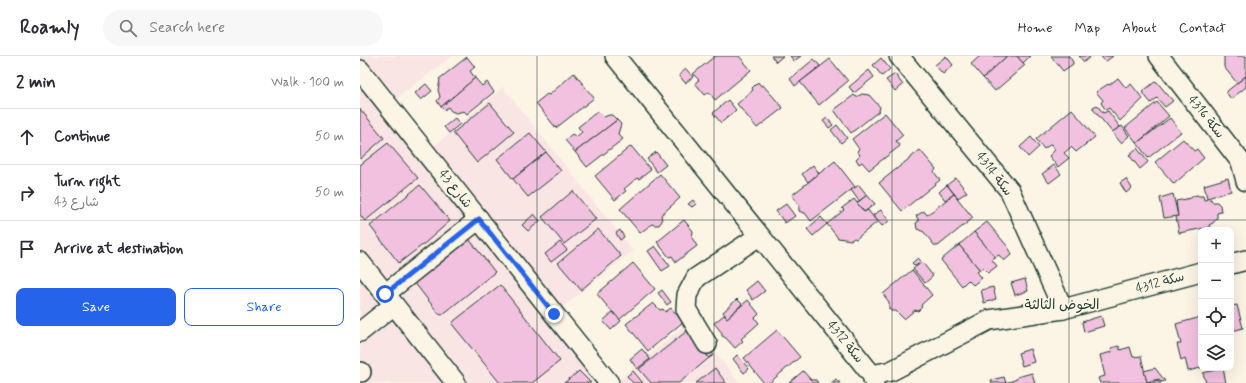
<!DOCTYPE html>
<meta charset="utf-8">
<style>
:root{--surface:#fff;--page:#f7f7f7;--text:#2b2b33;--muted:#7c7c81;--line:#e1e1e2;--accent:#2563eb}
body{margin:0;font-family:Mynerve,"Playpen Sans Arabic",sans-serif;background:var(--page);color:var(--text)}
.controls{position:absolute;right:12px;bottom:12px;display:grid;overflow:hidden;border-radius:8px;box-shadow:0 4px 16px #0002}
.controls button{width:36px;height:36px;display:grid;place-items:center;padding:0;border:0;border-bottom:1px solid var(--line);background:var(--surface);color:var(--text);font:20px sans-serif}
.stop{position:absolute;width:12px;height:12px;margin:-9px;border:3px solid #2563eb;border-radius:50%;background:#fff}
.stop.end{background:#2563eb;border-color:#fff;box-shadow:0 1px 4px #0008}
.list{margin:0;padding:0;list-style:none}
h2{display:flex;justify-content:space-between;align-items:center;height:52px;margin:0;padding:0 16px;font-size:17px}
h2 small{font-size:13px;font-weight:400;color:var(--muted)}
.list li{display:grid;grid-template-columns:26px 1fr auto;gap:12px;align-items:center;box-sizing:border-box;height:56px;padding:0 16px;border-top:1px solid var(--line)}
.list b{display:block;font-size:15px;white-space:nowrap}
.list p{margin:0;font-size:13px;white-space:nowrap;color:var(--muted)}
.list em{font-size:13px;font-style:normal;color:var(--muted)}
.actions{display:flex;gap:8px;padding:12px 16px}
.actions a{flex:1;padding:9px 0;border:1px solid var(--accent);border-radius:8px;text-align:center;font-size:14px;color:var(--accent)}
.actions .main{background:var(--accent);color:#fff}
.icon{flex:none;width:22px;height:22px;fill:none;stroke:currentColor;stroke-width:2;stroke-linecap:round;stroke-linejoin:round}
.map{position:relative;flex:none;width:886px;height:327px;overflow:hidden}
header{display:flex;align-items:center;gap:24px;box-sizing:border-box;height:56px;padding:0 20px;background:var(--surface);border-bottom:1px solid var(--line)}
header strong{font-size:19px}
nav{display:flex;gap:22px;margin-inline-start:auto;font-size:14px}
.search{width:280px;height:36px;background:var(--page);display:flex;align-items:center;gap:10px;box-sizing:border-box;padding:0 14px;border-radius:22px;color:var(--muted);font-size:15px}
main{display:flex}
aside{flex:1;background:var(--surface)}
.map>svg:first-child{display:block}
.built{fill:#f9e5e4}
.building{fill:#f3c1e0;stroke:#1f3d34}
.lines{fill:none;stroke-linecap:round;stroke-linejoin:round}
.minor-casing{stroke:#1f3d34;stroke-width:22}
.minor{stroke:#fcf5e5;stroke-width:19}
.route{stroke:#2563eb;stroke-width:5}
.grid{fill:none;stroke:#1f3d34;stroke-width:1;stroke-opacity:0.55}
.labels{text-anchor:middle;dominant-baseline:central;stroke-width:3.5;stroke-linejoin:round;paint-order:stroke}
.street-label{font-size:13px;fill:#1f3d34;stroke:#fcf5e5}
.neighbourhood-label{font-size:14px;fill:#1f3d34;stroke:#fcf5e5}
</style>
<header>
<strong>Roamly</strong>
<div class="search"><svg class="icon" aria-label="search" viewBox="0 0 24 24"><circle cx="10" cy="10" r="6"/><path d="M15 15l6 6"/></svg>Search here</div>
<nav><a>Home</a><a>Map</a><a>About</a><a>Contact</a></nav>
</header>
<main>
<aside>
<h2>2 min<small>Walk · 100 m</small></h2>
<ul class="list">
<li><svg class="icon" aria-label="ahead" viewBox="0 0 24 24"><path d="M12 20V5M6 11l6-6 6 6"/></svg><div><b>Continue</b></div><em>50 m</em></li>
<li><svg class="icon" aria-label="right" viewBox="0 0 24 24"><path d="M7 20v-9h11M14 6l5 5-5 5"/></svg><div><b>Turn right</b><p>شارع 43</p></div><em>50 m</em></li>
<li><svg class="icon" aria-label="arrive" viewBox="0 0 24 24"><path d="M6 21V4h12l-3 4 3 4H6"/></svg><div><b>Arrive at destination</b></div></li>
</ul>
<div class="actions"><a class="main">Save</a><a>Share</a></div>
</aside>
<div class="map">
<svg width="886" height="327" viewBox="0 0 886 327">
<rect width="100%" height="100%" fill="#fcf5e5"/>
<filter id="ink" filterUnits="userSpaceOnUse"><feTurbulence type="fractalNoise" baseFrequency=".025" numOctaves="2"/><feDisplacementMap in="SourceGraphic" scale="8" xChannelSelector="R" yChannelSelector="G"/><feConvolveMatrix kernelMatrix="1 2 1 2 8 2 1 2 1" color-interpolation-filters="sRGB"/></filter>
<g filter="url(#ink)">
<g class="built">
<polygon points="0,0 92,0 28,49 66,97 143,31 273,195 194,258 249,327 0,327"/>
<polygon points="331,264 379,327 256,327"/>
</g>
<g class="building">
<polygon points="355,0 379,0 391,14 355,44 349,36 345,39 335,27 339,24 333,18"/>
<polygon points="411,0 423,0 416,6"/>
<polygon points="430,0 441,0 434,5"/>
<polygon points="586,0 593,9 583,18 575,9"/>
<polygon points="620,0 647,0 623,22 611,8"/>
<polygon points="647,0 657,0 665,9 635,35 623,22"/>
<polygon points="657,0 670,0 663,7"/>
<polygon points="691,0 709,0 713,6 713,8 703,15"/>
<polygon points="719,0 731,0 724,6"/>
<polygon points="741,0 753,0 745,6"/>
<polygon points="864,0 886,0 886,20 877,27 864,11"/>
<polygon points="107,1 115,11 110,15 115,22 81,51 77,45 80,41 78,34 80,24 79,23"/>
<polygon points="521,2 530,13 522,20 513,9"/>
<polygon points="454,3 460,10 435,30 430,23"/>
<polygon points="470,3 488,25 459,49 440,26"/>
<polygon points="326,13 333,21 325,27 319,19"/>
<polygon points="509,14 514,21 494,37 489,31"/>
<polygon points="214,17 234,42 196,72 176,47 187,38 189,39"/>
<polygon points="535,18 543,29 535,35 526,24"/>
<polygon points="886,20 886,31 871,43 866,36"/>
<polygon points="115,22 122,30 127,26 134,36 107,58 104,55 96,57 91,55 88,51 84,54 81,51"/>
<polygon points="758,22 766,32 771,28 783,43 760,65 749,52 746,54 741,47 743,44 736,36 748,28 749,29"/>
<polygon points="796,25 813,45 805,51 797,42 791,47 782,36"/>
<polygon points="398,26 401,30 403,29 423,52 397,72 377,48 393,34 392,32"/>
<polygon points="66,28 72,35 61,44 55,37"/>
<polygon points="502,38 509,39 520,51 519,55 491,77 474,54 494,39 496,41"/>
<polygon points="368,44 376,54 361,67 353,57"/>
<polygon points="797,46 809,60 777,87 765,72"/>
<polygon points="130,47 154,76 117,107 93,77"/>
<polygon points="737,49 743,57 748,55 760,71 752,76 733,53 733,51"/>
<polygon points="0,53 24,82 0,103"/>
<polygon points="712,53 735,81 716,96 711,91 704,97 709,102 698,111 689,100 695,94 691,88 684,93 676,83"/>
<polygon points="238,55 244,61 249,59 252,59 257,64 215,96 205,84 212,78 216,81 222,76 218,71"/>
<polygon points="525,57 543,79 536,85 540,90 509,114 502,106 499,108 496,103 500,99 497,95 499,93 492,83"/>
<polygon points="95,62 100,68 89,77 84,71"/>
<polygon points="467,62 473,69 469,72 463,65"/>
<polygon points="810,62 821,76 788,102 777,87"/>
<polygon points="257,64 261,68 258,78 263,83 227,111 215,96"/>
<polygon points="477,69 487,82 481,87 471,74"/>
<polygon points="762,70 769,80 761,87 752,76"/>
<polygon points="170,77 186,96 153,123 137,103"/>
<polygon points="671,81 679,91 668,101 660,91"/>
<polygon points="823,83 834,95 837,93 844,102 814,128 795,106"/>
<polygon points="28,87 58,122 5,165 0,159 0,109"/>
<polygon points="271,90 291,114 279,123 277,122 264,133 266,135 255,144 235,120"/>
<polygon points="777,92 788,106 780,113 769,99"/>
<polygon points="560,94 576,113 574,116 580,124 542,155 519,127"/>
<polygon points="186,96 201,115 168,141 153,123"/>
<polygon points="296,96 306,109 297,116 287,103"/>
<polygon points="475,105 495,131 451,165 445,157 441,156 439,155 439,149 432,139"/>
<polygon points="453,109 459,117 448,126 442,118"/>
<polygon points="694,109 701,118 689,127 682,118"/>
<polygon points="300,118 320,142 301,159 302,165 299,169 295,169 292,168 280,177 260,153"/>
<polygon points="596,122 607,136 598,142 587,129"/>
<polygon points="868,122 871,135 847,142 844,129"/>
<polygon points="766,123 772,132 766,137 760,127"/>
<polygon points="60,129 90,165 65,187 39,207 10,170"/>
<polygon points="499,129 507,139 499,145 491,134"/>
<polygon points="587,129 594,138 585,144 579,136"/>
<polygon points="213,135 236,163 204,188 182,161"/>
<polygon points="594,138 613,162 578,190 574,189 564,176 557,173 556,167 559,165 556,160 564,155 567,159"/>
<polygon points="813,138 818,160 804,162 800,142"/>
<polygon points="507,139 515,148 504,156 497,147"/>
<polygon points="837,139 839,140 843,140 844,144 851,143 852,146 857,146 860,149 861,156 857,157 857,162 853,167 849,169 850,171 819,177 816,161 818,160 816,145 831,142 833,140"/>
<polygon points="494,143 504,156 508,154 517,166 496,183 494,182 491,184 478,182 467,168 484,154 482,152"/>
<polygon points="333,144 336,148 332,151 328,148"/>
<polygon points="426,148 435,160 425,167 416,155"/>
<polygon points="521,154 529,165 522,170 513,159"/>
<polygon points="174,158 180,165 168,175 162,169"/>
<polygon points="461,161 467,168 453,180 447,173"/>
<polygon points="324,164 333,175 332,182 337,190 316,206 312,200 309,201 297,186"/>
<polygon points="627,166 648,191 652,198 644,205 639,199 635,201 614,176"/>
<polygon points="238,173 261,200 221,234 198,207"/>
<polygon points="260,174 264,181 260,184 256,177"/>
<polygon points="614,176 635,201 632,204 637,210 628,217 623,212 620,214 599,189"/>
<polygon points="109,183 135,216 82,259 79,258 54,226"/>
<polygon points="200,186 207,194 191,206 185,198"/>
<polygon points="599,189 620,214 617,216 622,222 613,229 608,224 602,230 581,204"/>
<polygon points="295,190 310,210 302,215 288,195"/>
<polygon points="558,202 562,206 555,210 552,207"/>
<polygon points="562,206 573,220 565,227 553,213"/>
<polygon points="273,207 295,233 259,264 237,238"/>
<polygon points="552,214 572,239 561,249 562,251 558,255 555,254 544,263 536,255 531,255 529,253 529,246 523,238"/>
<polygon points="665,223 668,235 655,239 651,227"/>
<polygon points="397,225 405,235 393,244 386,234"/>
<polygon points="140,229 200,305 172,327 140,327 92,268 94,265"/>
<polygon points="633,231 636,243 624,247 621,234"/>
<polygon points="302,234 311,246 307,249 298,237"/>
<polygon points="377,243 382,248 367,262 363,256"/>
<polygon points="388,244 399,258 395,262 399,267 381,283 383,285 375,292 366,282 362,280 362,277 354,267 364,259 367,262"/>
<polygon points="293,247 300,254 303,253 305,256 311,252 323,266 288,295 266,268"/>
<polygon points="877,249 883,272 872,275 871,250"/>
<polygon points="253,256 261,265 251,274 243,265"/>
<polygon points="741,260 744,270 724,276 722,266"/>
<polygon points="841,261 841,312 828,315 825,302 821,304 817,288 821,288 816,268"/>
<polygon points="417,274 440,301 409,327 404,327 384,302"/>
<polygon points="327,275 349,302 319,327 291,327 279,313"/>
<polygon points="346,290 354,299 349,302 343,293"/>
<polygon points="759,290 760,294 770,291 773,301 781,300 787,326 799,324 801,327 740,327 738,322 745,320 740,299 752,296 751,292"/>
<polygon points="282,293 290,303 277,313 270,303"/>
<polygon points="670,293 674,306 662,310 658,297"/>
<polygon points="377,299 389,313 384,317 373,303"/>
<polygon points="355,312 366,327 336,327"/>
<polygon points="795,312 805,325 801,326 799,323 787,326 784,315"/>
<polygon points="863,312 866,327 846,327 843,317"/>
<polygon points="219,315 231,327 204,327"/>
<polygon points="273,315 283,327 273,327 267,320"/>
<polygon points="443,315 451,324 456,324 458,327 429,327"/>
<polygon points="672,317 675,327 632,327 631,324 644,321 646,327 657,323 657,321"/>
<polygon points="476,323 480,327 471,327"/>
</g>
<g class="lines">
<defs>
<g id="minor">
<polyline points="255,0 512,319 514,327"/>
<polyline points="539,0 650,135 703,253"/>
<polyline points="799,0 881,106 886,125"/>
<polyline points="0,14 249,327"/>
<polyline points="0,206 96,327"/>
<polyline points="871,208 886,204"/>
<polyline points="25,238 119,163"/>
<polyline points="0,276 34,249"/>
<polyline points="347,288 326,253 327,239 336,222 399,180"/>
<polyline points="0,316 1,316"/>
<polyline points="512,319 531,315 629,264 703,253 841,216"/>
</g>
</defs>
<use href="#minor" class="minor-casing"/>
<use href="#minor" class="minor"/>
</g>
</g>
<g class="lines" filter="url(#ink)">
<polyline class="route" points="25,238 119,163 194,258"/>
</g>
<path class="grid" d="M177,0V327M354,0V327M532,0V327M709,0V327M0,164H886"/>
<g class="labels">
<g class="street-label">
<text transform="translate(846 61) rotate(52)">سكة 4316</text>
<text transform="translate(634 118) rotate(53)">سكة 4314</text>
<text transform="translate(95 133) rotate(52)">شارع 43</text>
<text transform="translate(800 227) rotate(-15)">سكة 4312</text>
<text transform="translate(485 286) rotate(51)">سكة 4312</text>
</g>
<g class="neighbourhood-label">
<text x="702" y="249">الخوض الثالثة</text>
</g>
</g>
</svg>
<div class="controls">
<button>+</button>
<button>−</button>
<button><svg class="icon" aria-label="locate" viewBox="0 0 24 24"><circle cx="12" cy="12" r="6"/><path d="M12 2v4M12 18v4M2 12h4M18 12h4"/></svg></button>
<button><svg class="icon" aria-label="layers" viewBox="0 0 24 24"><path d="M12 4l9 5-9 5-9-5zM3 14l9 5 9-5"/></svg></button>
</div>
<div class="stop" style="left:25px;top:238px"></div>
<div class="stop end" style="left:194px;top:258px"></div>
</div>
</main>
